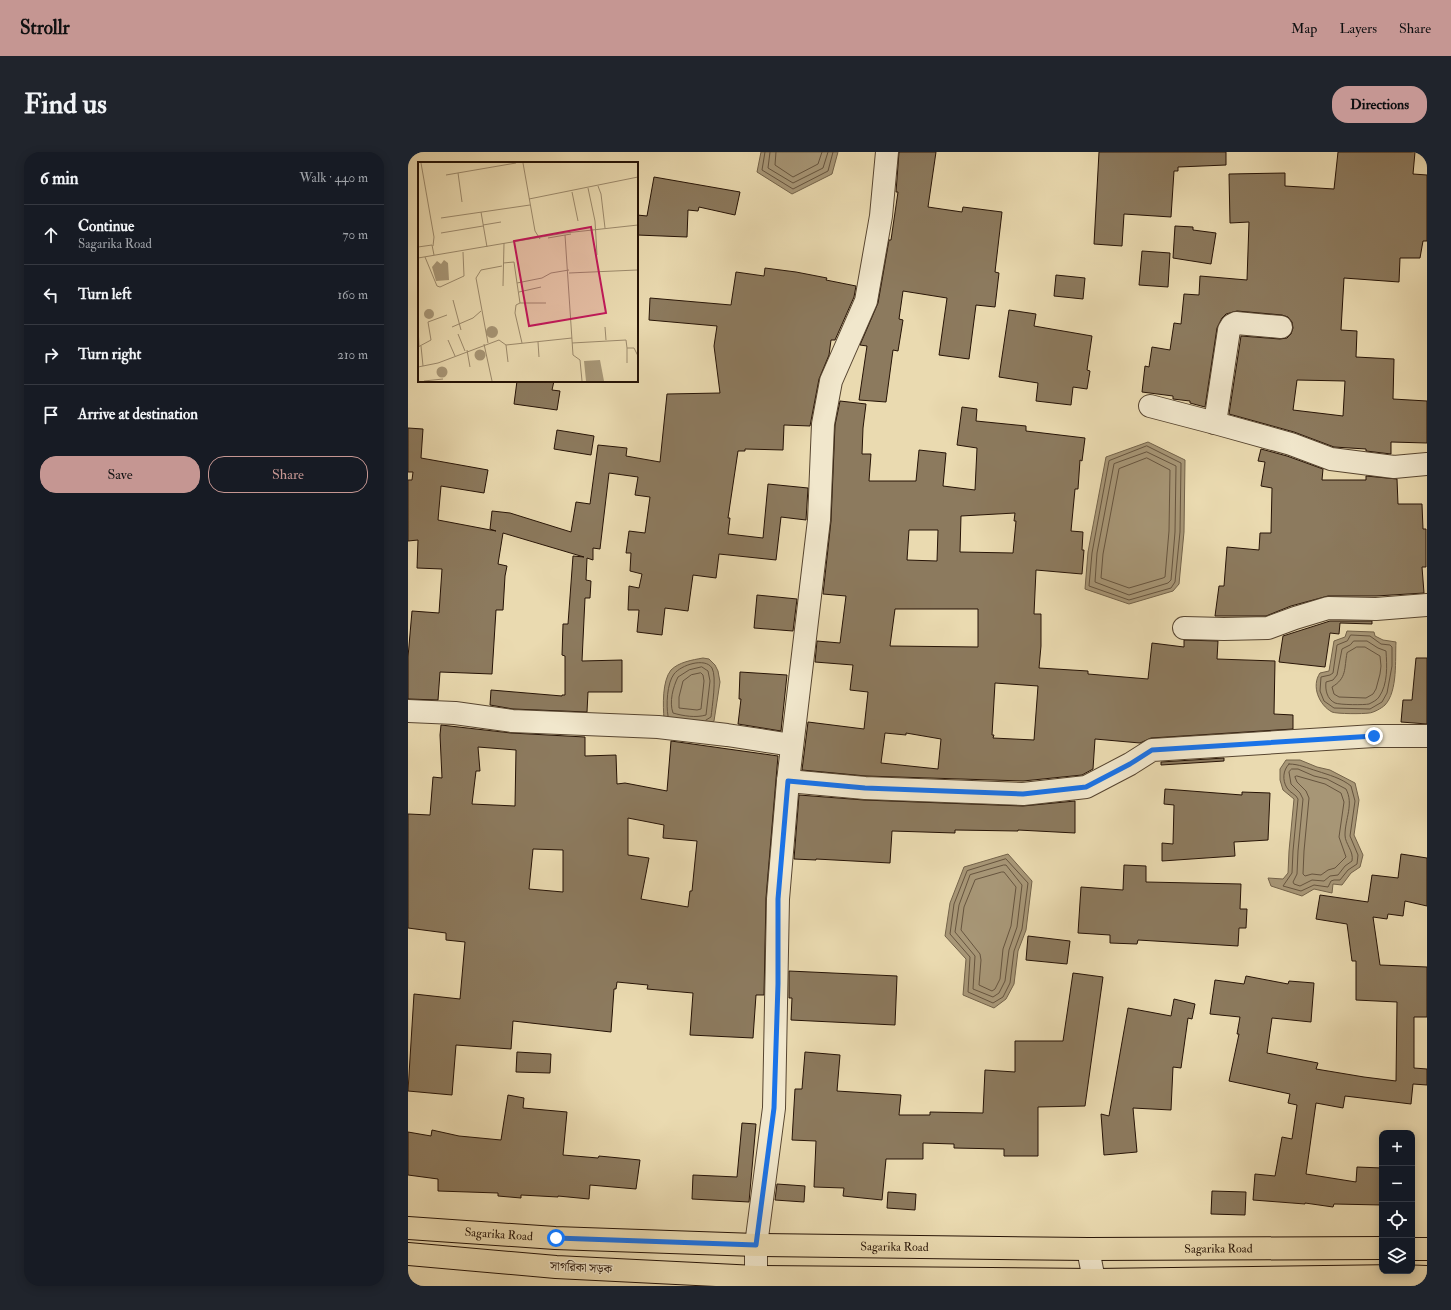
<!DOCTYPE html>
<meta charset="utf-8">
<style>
:root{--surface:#171b24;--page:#20242c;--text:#f1f3f6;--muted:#9ea1a6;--line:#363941;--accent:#c59692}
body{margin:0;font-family:"IM FELL Double Pica","Noto Serif Bengali",serif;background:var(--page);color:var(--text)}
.controls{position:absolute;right:12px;bottom:12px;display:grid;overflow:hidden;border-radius:8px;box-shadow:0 2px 10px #0003}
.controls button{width:36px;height:36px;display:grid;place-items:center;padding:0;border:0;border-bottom:1px solid var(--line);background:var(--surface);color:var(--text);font:20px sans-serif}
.stop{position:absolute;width:12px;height:12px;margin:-9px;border:3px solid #1a73e8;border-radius:50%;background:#fff}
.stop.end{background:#1a73e8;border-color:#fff;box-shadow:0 1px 4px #0008}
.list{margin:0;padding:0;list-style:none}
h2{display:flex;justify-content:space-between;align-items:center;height:52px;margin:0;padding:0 16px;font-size:17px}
h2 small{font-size:13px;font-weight:400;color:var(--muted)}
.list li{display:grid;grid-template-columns:26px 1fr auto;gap:12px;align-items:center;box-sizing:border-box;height:60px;padding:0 16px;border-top:1px solid var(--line)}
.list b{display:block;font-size:15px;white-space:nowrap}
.list p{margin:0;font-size:13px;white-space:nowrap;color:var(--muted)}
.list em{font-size:13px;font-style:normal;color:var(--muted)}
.actions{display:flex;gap:8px;padding:12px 16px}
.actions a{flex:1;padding:9px 0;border:1px solid var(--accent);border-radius:16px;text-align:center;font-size:14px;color:var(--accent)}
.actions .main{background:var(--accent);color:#111}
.icon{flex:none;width:22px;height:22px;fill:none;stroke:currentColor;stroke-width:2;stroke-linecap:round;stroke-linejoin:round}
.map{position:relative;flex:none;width:1019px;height:1134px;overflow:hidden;border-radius:16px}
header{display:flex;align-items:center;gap:24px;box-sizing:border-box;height:56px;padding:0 20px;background:var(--accent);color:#111}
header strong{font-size:19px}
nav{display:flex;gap:22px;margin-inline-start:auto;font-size:14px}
.intro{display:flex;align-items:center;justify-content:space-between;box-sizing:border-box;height:96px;padding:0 24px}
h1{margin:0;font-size:28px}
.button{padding:10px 18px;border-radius:16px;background:var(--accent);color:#111;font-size:14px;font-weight:700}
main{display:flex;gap:24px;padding:0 24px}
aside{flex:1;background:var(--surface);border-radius:16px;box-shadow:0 2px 10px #0003}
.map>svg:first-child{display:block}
.water{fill:#a79676;stroke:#736249}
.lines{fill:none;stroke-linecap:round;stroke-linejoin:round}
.shore{stroke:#66543e;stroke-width:1}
.building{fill:#8c7a5e;stroke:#261306;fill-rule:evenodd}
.minor-casing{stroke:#574530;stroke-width:24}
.major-casing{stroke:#261306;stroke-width:24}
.minor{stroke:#f1e7cc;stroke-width:22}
.major{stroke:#eadab0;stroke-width:22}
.route{stroke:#1a73e8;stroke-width:5}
.labels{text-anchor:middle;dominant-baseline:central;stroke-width:3;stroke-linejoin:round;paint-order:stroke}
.street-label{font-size:12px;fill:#261306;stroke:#f1e7cc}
.inset-road{fill:none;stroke:#9c8a6c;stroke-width:1}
.view{fill:#c2185b;fill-opacity:0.15;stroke:#c2185b;stroke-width:2}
.inset-edge{fill:none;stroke:#261306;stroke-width:2}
</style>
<header>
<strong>Strollr</strong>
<nav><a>Map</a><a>Layers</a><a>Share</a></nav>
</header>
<div class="intro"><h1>Find us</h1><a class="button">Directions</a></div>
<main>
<aside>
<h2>6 min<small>Walk · 440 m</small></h2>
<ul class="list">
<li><svg class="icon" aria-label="ahead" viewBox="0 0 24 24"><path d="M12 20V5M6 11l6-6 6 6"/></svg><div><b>Continue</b><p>Sagarika Road</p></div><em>70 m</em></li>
<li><svg class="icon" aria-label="left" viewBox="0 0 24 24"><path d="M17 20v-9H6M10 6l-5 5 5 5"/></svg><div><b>Turn left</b></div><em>160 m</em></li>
<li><svg class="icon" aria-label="right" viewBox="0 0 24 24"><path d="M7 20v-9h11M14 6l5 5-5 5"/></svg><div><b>Turn right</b></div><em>210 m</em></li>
<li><svg class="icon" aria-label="arrive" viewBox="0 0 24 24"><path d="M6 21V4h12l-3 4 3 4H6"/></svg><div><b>Arrive at destination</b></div></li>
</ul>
<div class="actions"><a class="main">Save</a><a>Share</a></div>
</aside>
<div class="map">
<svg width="1019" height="1134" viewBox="0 0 1019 1134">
<rect width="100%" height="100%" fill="#eadab0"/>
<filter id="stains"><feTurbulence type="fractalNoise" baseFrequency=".005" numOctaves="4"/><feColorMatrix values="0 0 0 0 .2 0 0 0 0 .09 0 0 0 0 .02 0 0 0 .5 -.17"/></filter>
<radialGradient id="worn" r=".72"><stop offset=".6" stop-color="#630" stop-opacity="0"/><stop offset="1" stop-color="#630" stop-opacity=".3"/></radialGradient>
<g class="water">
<polygon points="353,0 430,0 424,22 384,42 349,20"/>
<polygon points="740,290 777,308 776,380 771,432 765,439 721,452 677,437 680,400 698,305"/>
<path d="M939,479L966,480L967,484L975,488L988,490C987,507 990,539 977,553C974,556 965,561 961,561C955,562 929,562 924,560C911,553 903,534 912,521L921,519L926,489L937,485Z"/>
<path d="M295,506L301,507L307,513L310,519L312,530L306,569L300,572L256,567C255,554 254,529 263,518C271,510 284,508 295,506Z"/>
<polygon points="878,608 892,608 909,615 922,618 947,631 951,648 946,683 955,703 952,715 943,721 934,733 925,732 924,741 906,737 894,744 863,734 860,726 875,727 880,721 881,699 886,647 875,638 872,628 872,617"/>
<polygon points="600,702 624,729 618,778 610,799 606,832 598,847 586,856 555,843 558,807 537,784 542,751 556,715"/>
</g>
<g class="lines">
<g class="shore">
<polyline points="357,0 354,18 385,37 420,19 425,0"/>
<polyline points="362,0 360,16 385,31 415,16 420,0"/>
<polyline points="368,0 367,13 385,25 410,12 414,0"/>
<polygon points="739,294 773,311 772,380 767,430 763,436 721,448 681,434 684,401 701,309"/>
<polygon points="739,300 768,314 767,380 763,428 760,431 721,443 687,430 689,401 706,312"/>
<polygon points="739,306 762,318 761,379 757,425 755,426 721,436 693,426 695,402 711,317"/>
<polygon points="943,483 962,484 973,492 982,493 984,495 984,514 979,541 974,550 962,557 926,556 916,549 912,539 913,525 922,523 925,521 929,493 939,489"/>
<path d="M946,489H959L970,496L978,499C979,514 980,532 971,545C969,548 965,550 961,552C957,553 932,553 927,551C919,547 917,538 918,530L925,528L929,523L934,497L942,493Z"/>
<path d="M949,495H957L972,504L973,514L972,522L968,537L965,542L958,546L931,545L926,542L924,535C939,526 936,517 939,501Z"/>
<path d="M294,515L300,519L302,529L298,563C288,566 275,564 265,561C261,550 265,535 270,525L281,518Z"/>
<polygon points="293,521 295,523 296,529 293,557 289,558 271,556 271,545 275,529 283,523"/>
<path d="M260,564C258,553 259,531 266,522C273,513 297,505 304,516C309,525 304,555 303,565L298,568"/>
<path d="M881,612C891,612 899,616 909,619C921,623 933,626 943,634L947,649L942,684L950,703L949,712L940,718L932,728H926L923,729L920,735L906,733L893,739L875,734L884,721L885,699L890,647C888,642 882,641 879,636C874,628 875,618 881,612Z"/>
<path d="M884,617H890L906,624L919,627L938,637C946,652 937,667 937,683C937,692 946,699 944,709L937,714L930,723L922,724L916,729L904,728L892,734L886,732L885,730L889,722L890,699L895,647L892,641L883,632L881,620Z"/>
<polygon points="889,624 917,632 933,641 936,650 931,685 938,705 927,716 920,718 913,723 904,722 897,724 895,722 896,699 901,646 898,639 889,630 887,625"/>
<polygon points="598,707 620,731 614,777 606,799 602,831 595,845 585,851 560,840 562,805 542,782 546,752 559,719"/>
<polygon points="596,713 598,713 614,733 609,775 601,798 597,829 591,841 585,845 565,837 567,804 547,780 551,753 562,723"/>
<polygon points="594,720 596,720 608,735 603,774 595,797 592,827 587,837 584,839 571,833 573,808 572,802 553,778 556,755 567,728"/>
</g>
</g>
<g class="building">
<polygon points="491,0 528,0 520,55 554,60 555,55 594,60 587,120 591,121 587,155 568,153 561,207 531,203 539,146 495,139 491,167 495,168 490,199 485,198 478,250 451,248 459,194 452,193 470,151 481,88 483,88 490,40 488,40"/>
<polygon points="691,0 818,0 818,13 770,15 770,19 766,19 763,65 716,62 714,94 686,92"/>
<path d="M930,0H1007L1005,22L1019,23V89H1015L1012,106H992L991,130L936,126L933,178L949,179L948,205L986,207L985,247L1019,249V291L983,290V302L958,299V297L926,295L886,280L821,262L833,184L872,187L879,186L883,182L885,176L884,170L880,165L874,163L829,159L818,162L814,166L809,176L797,255L782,251V249L765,247V244L734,240L737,214L741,215L744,195L762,198L766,171L773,172L776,142L791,143L792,124L839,128L841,70L822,71L821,22L877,21V34L926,37ZM889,228L937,229L935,264L885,258Z"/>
<polygon points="246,25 332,40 327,63 291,55 290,59 280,58 279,85 229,83 229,63 239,64"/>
<polygon points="767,74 785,75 785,78 808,81 803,112 765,106"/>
<polygon points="734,99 762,101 760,135 731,133"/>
<polygon points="357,116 388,120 419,126 418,128 448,134 446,145 427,188 423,188 421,203 411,227 402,274 376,273 375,298 337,297 337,299 330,299 320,366 322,366 320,382 355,386 360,332 400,336 398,368 373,365 368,408 311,402 308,426 285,423 280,459 257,456 254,483 229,480 231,458 220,458 221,434 231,436 234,422 222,419 223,401 218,401 221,379 237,381 242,345 227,343 230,325 201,321 192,397 185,396 185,408 179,406 178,428 183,429 182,446 177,446 174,509 214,508 214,540 180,540 179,560 105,557 82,553 83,538 154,544 154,543 157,543 157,504 154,503 155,472 160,472 165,404 176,405 95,381 90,412 99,414 97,424 95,458 88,458 84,522 32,520 30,548 0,547 0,505 4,459 31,461 34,417 9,416 10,388 0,389 0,328 4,328 5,320 0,320 0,276 15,277 13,306 80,318 76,341 33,334 30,368 88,379 82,377 84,359 102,361 163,380 168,350 182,352 190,293 219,296 218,304 252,310 259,242 312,241 306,194 309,174 241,168 242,146 323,153 328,120 356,124"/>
<polygon points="648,123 677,126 675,147 646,144"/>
<polygon points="601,158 628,162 626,174 684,184 679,218 682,219 679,237 665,235 663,253 628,249 630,231 591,225"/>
<polygon points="109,229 146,229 144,238 152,239 149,258 106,252"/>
<path d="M432,249L458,252L455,276L454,302H463L461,329H508L511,298L538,301L535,334L567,338L569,296L549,293L554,255L569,257L568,269L618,274V279L677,286L674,309L672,308L670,337H667L663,379L675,380L674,398H676L674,422L628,418L626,462H633V494L631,516L680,519V522L740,527L744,491L776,495V488L810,489L809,507L867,509L866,562L885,563V577L743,586L732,591L687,587L685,617L674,623L615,629L458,624L394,618L400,570L456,577L460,540L442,538L445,513L407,510L409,489L432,491L438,444L415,442L423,369L427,273ZM607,361L606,369H608L605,401L552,400L553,364ZM501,378H530L529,409L499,408ZM487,457H570V495L482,494ZM587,531L630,534L626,588L585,586L586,583H584ZM477,581L498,583V581L533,587L530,617L473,611Z"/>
<polygon points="149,278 186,284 183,303 146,297"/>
<polygon points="853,297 879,304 915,317 914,328 958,328 958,324 989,327 990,352 1014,352 1015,377 1018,377 1018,415 1014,415 1016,441 968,444 920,444 883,454 858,464 807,464 811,434 816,434 819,395 851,398 852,381 863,381 864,336 853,334 857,310 850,309"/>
<polygon points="349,443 389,447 385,479 346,476"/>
<polygon points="922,469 964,469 964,472 932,471 931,482 922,481 917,515 871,510 875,484"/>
<polygon points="1008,506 1019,506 1019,572 993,570 995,548 1004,548"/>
<polygon points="332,520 379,523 373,579 330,572 333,547 331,547"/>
<path d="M33,573L103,581L177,585V604L208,603L209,632L217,631L259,639L263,589L370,604L358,746L356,843H348L345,886L282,883L285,841L239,837L240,833L209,830L208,837H206L203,880L105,869L103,897L48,893L44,943L0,939L6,842L52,847L57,790L38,788V781L0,776V662L22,663L25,625L34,626L32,583ZM70,595L108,598L107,654L64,652L68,619H72ZM220,666L256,673L255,686L289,689L284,739H282L280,755L233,747L241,706L220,703ZM125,697L155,698V740L121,737Z"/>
<polygon points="816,606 816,609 753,613 753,610"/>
<polygon points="757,637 834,643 834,640 862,641 860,688 826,690 827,704 754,709 754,691 765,692 766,653 756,652"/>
<polygon points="391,643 456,648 615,654 667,649 667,681 610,678 610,679 547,678 547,681 484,679 482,711 408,707 408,708 386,707"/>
<polygon points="993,702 1019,706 1019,754 997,749 995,764 980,762 979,767 965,765 972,813 1019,815 1019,865 1006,865 1006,916 1019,917 1019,933 1005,932 1003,952 937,944 935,956 908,951 898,1022 948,1030 949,1015 974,1016 974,1053 926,1052 925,1055 897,1051 897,1052 845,1048 847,1022 867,1024 874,985 884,987 889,953 880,951 882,942 821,929 831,882 829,882 832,865 802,862 807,828 836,832 838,824 880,832 881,829 906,831 903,870 864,866 859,901 910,911 908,917 956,925 988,929 989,850 948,848 948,809 944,809 939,772 908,767 912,743 960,750 964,723 990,726"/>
<polygon points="716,713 738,714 738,730 833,732 832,757 839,757 838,776 831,776 830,794 730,788 729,792 702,791 702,783 670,781 673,735 715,738"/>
<polygon points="620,784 662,789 659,812 618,808"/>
<polygon points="381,819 489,824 487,873 383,868 384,846 381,846"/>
<polygon points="665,821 695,825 677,954 630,955 630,1004 596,1004 596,997 546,996 546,992 515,991 515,1007 478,1007 474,1048 435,1044 436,1036 406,1035 408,989 384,988 387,937 394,937 397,900 432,903 429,939 493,943 491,963 522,963 522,960 575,961 577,918 607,920 607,889 655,889"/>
<polygon points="766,847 787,852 784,867 780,866 773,916 765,915 763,958 725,956 729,1000 696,1003 693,962 701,964 720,856 763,864"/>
<polygon points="109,900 143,902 142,921 108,920"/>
<polygon points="100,943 116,946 115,956 159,960 155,1003 190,1006 191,1004 232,1008 228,1037 182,1033 181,1047 150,1044 150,1045 113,1043 113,1046 90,1044 90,1041 30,1039 30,1027 0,1023 0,980 23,984 24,978 51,984 93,988"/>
<polygon points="334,971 348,972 341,1050 284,1047 285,1023 329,1025"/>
<polygon points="369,1032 397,1034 396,1050 367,1048"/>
<polygon points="804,1039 838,1040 837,1063 803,1062"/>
<polygon points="480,1040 508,1042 507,1058 479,1056"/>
</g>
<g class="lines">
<defs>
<g id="minor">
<polyline points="742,254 807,271 883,292 923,307 986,315 1019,312"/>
<polyline points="807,271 821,178 824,173 828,171 873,175"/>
<polyline points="776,476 816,477 860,476 887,466 920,456 968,457 1019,453"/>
<polyline points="0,559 47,561 104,569 250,575 319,583 384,593"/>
<polyline points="380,629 457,636 615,642 678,635 722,612 744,598 966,584 1019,584"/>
<polyline points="680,1097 686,1128 689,1134"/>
<polyline points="348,1125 348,1093 366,956 370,747 380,629 411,368 415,272 423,229 458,149 473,64 479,0"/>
</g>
<g id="major">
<path id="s1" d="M0,1076L147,1086L348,1093L680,1097L974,1096"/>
<polyline points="1004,1097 1019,1097"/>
<polyline points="0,1102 148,1115 348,1125 686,1128 990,1124 1019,1125"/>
</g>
</defs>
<use href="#minor" class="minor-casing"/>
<use href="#major" class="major-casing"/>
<use href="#minor" class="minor"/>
<use href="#major" class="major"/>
</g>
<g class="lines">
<polyline class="route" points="148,1086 348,1093 366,956 370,832 370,747 380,629 457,636 615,642 678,635 722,612 744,598 966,584"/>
</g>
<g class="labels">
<g class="street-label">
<text stroke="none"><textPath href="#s1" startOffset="91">Sagarika Road</textPath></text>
<text stroke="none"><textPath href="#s1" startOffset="487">Sagarika Road</textPath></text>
<text stroke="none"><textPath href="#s1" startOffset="811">Sagarika Road</textPath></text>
<text transform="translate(173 1116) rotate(3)">সাগরিকা সড়ক</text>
</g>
</g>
<g transform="translate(10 10)">
<rect width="220" height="220" fill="#eadab0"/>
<path d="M19,99L23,102L26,98L30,101L31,118L18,119L14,105ZM6 152a5 5 0 1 1 10 0a5 5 0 1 1-10 0ZM68 170a6 6 0 1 1 12 0a6 6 0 1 1-12 0ZM56.5 193a5.5 5.5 0 1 1 11 0a5.5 5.5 0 1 1-11 0ZM182,198L186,219H168L166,199ZM18.5 210a5.5 5.5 0 1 1 11 0a5.5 5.5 0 1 1-11 0Z" fill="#a79676"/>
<path class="inset-road" d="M3,1L16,75L15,84M105,1L117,69L122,77M40,11L44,40M28,13L98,1M180,24L183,32L187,66M170,26L177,59L179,93M154,30L160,59M111,37L220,15M63,50L69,85M23,56L112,43M65,63L83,60M23,71L65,64M147,73L155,193L162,198L164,219M130,76L153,72M0,85L14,83L16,93M7,95L19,124L22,125L46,114L45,90M0,96L147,71L220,63M85,101L96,100L99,121L124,116L133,111L151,108M151,111L219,108M99,121L102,141H128M85,124L86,81M101,130L123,125M35,138L43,168M102,141L98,143L97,151L104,181M0,164L1,185M34,165L55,156L63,149M187,165L188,178M40,172L47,189M30,178L37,194M120,180L121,195M70,181L58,116L63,108L84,104M154,181L208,178L209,186H216L220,194M66,182L74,219M88,183L90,200M3,184L5,204M0,185L13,178L10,160L29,153M49,188L52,205M209,201V186M0,205L20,201L81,178L88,183L154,176M6,219L25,217"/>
<path class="view" d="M173,65L188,151L111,164L96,79Z"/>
<rect width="220" height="220" class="inset-edge"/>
</g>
<rect width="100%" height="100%" filter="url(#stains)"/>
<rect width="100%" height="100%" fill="url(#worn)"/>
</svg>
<div class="controls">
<button>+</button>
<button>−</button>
<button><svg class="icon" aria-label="locate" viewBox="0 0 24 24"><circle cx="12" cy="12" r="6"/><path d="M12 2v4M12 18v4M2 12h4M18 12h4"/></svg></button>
<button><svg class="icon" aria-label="layers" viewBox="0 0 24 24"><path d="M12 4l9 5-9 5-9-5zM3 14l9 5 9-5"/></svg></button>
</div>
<div class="stop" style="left:148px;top:1086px"></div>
<div class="stop end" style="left:966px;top:584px"></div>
</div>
</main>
